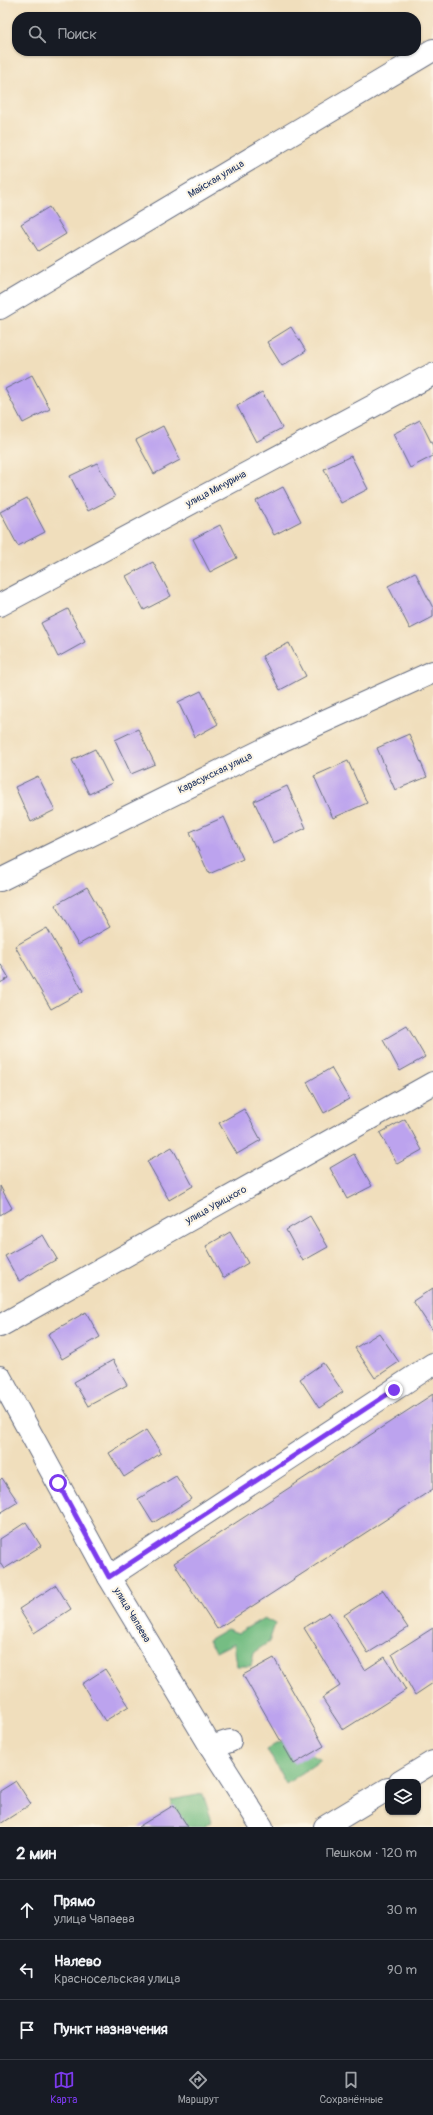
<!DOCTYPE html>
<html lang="ru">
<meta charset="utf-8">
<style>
:root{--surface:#171b24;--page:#20242c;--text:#f1f3f6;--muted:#9ea1a6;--line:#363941;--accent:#7c3aed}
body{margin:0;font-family:Pangolin,sans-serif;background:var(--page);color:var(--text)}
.controls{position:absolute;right:12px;bottom:12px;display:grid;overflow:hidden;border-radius:8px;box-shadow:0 1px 3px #0004}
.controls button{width:36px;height:36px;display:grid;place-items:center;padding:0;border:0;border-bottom:1px solid var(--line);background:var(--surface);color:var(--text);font:20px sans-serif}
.stop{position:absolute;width:12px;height:12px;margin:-9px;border:3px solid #7c3aed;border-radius:50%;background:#fff}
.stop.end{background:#7c3aed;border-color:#fff;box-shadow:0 1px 4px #0008}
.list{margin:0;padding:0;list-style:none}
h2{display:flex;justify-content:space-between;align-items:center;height:52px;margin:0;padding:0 16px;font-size:17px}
h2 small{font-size:13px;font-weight:400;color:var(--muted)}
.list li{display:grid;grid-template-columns:26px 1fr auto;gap:12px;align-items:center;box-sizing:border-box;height:60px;padding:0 16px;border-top:1px solid var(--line)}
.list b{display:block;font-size:15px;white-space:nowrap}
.list p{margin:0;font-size:13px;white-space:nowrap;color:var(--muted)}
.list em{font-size:13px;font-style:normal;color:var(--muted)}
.icon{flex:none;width:22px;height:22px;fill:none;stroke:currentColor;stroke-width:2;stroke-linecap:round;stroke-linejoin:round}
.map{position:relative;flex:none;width:433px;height:1827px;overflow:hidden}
.search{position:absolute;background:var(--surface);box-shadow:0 1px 3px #0004;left:12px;right:12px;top:12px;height:44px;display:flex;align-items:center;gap:10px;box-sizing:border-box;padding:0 14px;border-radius:16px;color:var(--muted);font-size:15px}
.sheet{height:232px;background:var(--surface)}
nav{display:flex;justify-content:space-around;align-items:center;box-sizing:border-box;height:56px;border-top:1px solid var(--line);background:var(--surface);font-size:11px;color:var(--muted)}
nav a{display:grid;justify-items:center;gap:2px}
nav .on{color:var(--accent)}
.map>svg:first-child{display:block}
.forest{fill:#74bd83;stroke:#487670}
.building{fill:#bca3ee}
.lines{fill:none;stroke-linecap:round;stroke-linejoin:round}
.minor-casing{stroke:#666c7f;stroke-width:24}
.minor{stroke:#fff;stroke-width:22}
.route{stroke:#7c3aed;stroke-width:5}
.labels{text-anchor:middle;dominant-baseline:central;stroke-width:4;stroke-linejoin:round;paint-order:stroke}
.street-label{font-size:10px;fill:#1b2f5e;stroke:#fcf5e5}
</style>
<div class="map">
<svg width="433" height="1827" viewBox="0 0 433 1827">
<rect width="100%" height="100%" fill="#fcf5e5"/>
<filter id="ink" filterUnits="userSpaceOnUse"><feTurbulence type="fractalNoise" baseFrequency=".025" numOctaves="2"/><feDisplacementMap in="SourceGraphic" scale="8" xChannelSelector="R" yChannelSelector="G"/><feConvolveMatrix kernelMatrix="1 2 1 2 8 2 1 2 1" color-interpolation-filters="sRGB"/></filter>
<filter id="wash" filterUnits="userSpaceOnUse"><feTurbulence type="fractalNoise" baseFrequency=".012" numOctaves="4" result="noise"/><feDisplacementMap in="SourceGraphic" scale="16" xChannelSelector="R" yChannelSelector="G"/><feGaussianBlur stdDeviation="0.9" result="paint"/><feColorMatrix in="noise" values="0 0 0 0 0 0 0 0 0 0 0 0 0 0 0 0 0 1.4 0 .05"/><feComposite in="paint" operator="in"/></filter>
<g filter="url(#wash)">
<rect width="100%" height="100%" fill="#f0debc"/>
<g class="forest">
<polygon points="264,1618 275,1624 269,1642 254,1652 251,1666 237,1666 234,1643 216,1652 208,1640 227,1629 238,1633"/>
<polygon points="285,1739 321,1760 286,1784 267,1749"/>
<polygon points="203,1794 212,1821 204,1827 151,1827 171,1815 171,1800"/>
</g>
<g id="blocks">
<g class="building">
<polygon points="49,207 66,234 38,251 21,224"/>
<polygon points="291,327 306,351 282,366 267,342"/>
<polygon points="32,375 50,409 23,423 5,389"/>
<polygon points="262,392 282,428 256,442 237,406"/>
<polygon points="420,420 433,446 433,456 410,468 393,434"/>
<polygon points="163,426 180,460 154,474 136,440"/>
<polygon points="351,456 368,489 341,503 324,469"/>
<polygon points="97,463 115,497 88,511 70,476"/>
<polygon points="283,487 301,521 274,535 256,501"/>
<polygon points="27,498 45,532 18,546 0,512"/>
<polygon points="220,525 237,558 210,572 193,539"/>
<polygon points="153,562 171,596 144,610 126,576"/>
<polygon points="415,572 433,608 433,617 410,629 388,586"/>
<polygon points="68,609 85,642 58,657 41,623"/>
<polygon points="289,643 306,676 280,690 262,656"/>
<polygon points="201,691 218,724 195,737 178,702"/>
<polygon points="138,729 155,764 131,774 115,740"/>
<polygon points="409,734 427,777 395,790 377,748"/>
<polygon points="95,749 112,783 89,794 72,760"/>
<polygon points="348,761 367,803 333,818 314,776"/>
<polygon points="38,776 55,810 31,822 15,787"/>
<polygon points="287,786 306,828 273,843 254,801"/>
<polygon points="224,817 243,859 209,874 190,832"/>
<polygon points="87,887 110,927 78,945 55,905"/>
<polygon points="47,928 83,991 51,1009 15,946"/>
<polygon points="0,963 9,978 0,983"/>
<polygon points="407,1026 425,1057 400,1071 383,1040"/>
<polygon points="331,1068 349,1099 324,1113 307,1082"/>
<polygon points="244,1109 261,1140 237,1154 219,1123"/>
<polygon points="405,1119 422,1150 397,1164 380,1133"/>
<polygon points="172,1147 193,1186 169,1200 147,1161"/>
<polygon points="354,1154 372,1186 347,1199 330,1168"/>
<polygon points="0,1186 12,1208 0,1215"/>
<polygon points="310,1216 328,1247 303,1261 286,1230"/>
<polygon points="230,1232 248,1263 223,1278 206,1246"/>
<polygon points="43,1235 57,1259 19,1281 5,1256"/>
<polygon points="433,1288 433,1331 413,1301"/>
<polygon points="86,1312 100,1337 62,1359 48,1334"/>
<polygon points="379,1333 399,1362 375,1378 355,1348"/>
<polygon points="113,1360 127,1385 88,1406 74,1382"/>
<polygon points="323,1363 343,1392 319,1408 300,1379"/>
<polygon points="433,1394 433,1489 217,1629 174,1563"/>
<polygon points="146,1430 161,1453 124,1477 109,1453"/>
<polygon points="176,1476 191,1499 153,1523 138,1499"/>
<polygon points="2,1478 18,1502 0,1513 0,1480"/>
<polygon points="26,1522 41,1546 4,1569 0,1563 0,1539"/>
<polygon points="56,1585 71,1609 34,1633 19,1609"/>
<polygon points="383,1590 408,1628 368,1653 344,1615"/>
<polygon points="329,1612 365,1670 385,1657 406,1690 343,1730 322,1698 340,1686 304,1628"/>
<polygon points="433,1628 433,1683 415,1695 392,1654"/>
<polygon points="274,1658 324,1746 294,1764 243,1675"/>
<polygon points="105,1669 129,1706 105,1721 82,1684"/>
<polygon points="16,1781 31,1804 0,1824 0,1791"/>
<polygon points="174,1805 188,1827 138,1827"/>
</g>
</g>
</g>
<g filter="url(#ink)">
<use href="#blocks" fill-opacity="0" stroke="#666c7f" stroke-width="1"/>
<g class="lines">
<defs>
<g id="minor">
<polyline points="0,308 433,50"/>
<polyline points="0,605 433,374"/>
<polyline points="0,880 285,739 433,672"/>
<polyline points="0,1326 433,1083"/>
<polyline points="0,1377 109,1577 211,1747 262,1827"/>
<polyline points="109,1577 433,1364"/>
<polyline points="211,1747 230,1741"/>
<polyline points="400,1782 433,1762"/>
<polyline points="325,1827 388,1789"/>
</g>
</defs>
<use href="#minor" class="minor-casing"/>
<use href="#minor" class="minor"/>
</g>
</g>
<g class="lines" filter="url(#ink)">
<polyline class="route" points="58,1483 109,1577 394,1390"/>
</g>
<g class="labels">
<g class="street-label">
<text transform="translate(216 179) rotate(-31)">Майская улица</text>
<text transform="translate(216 489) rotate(-28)">улица Мичурина</text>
<text transform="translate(215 773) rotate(-26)">Карасукская улица</text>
<text transform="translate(216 1205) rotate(-29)">улица Урицкого</text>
<text transform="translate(132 1615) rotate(59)">улица Чапаева</text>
</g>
</g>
</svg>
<div class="controls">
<button><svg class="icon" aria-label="layers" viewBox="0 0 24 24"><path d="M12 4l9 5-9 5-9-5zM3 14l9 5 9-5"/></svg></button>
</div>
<div class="stop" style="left:58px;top:1483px"></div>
<div class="stop end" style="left:394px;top:1390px"></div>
<div class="search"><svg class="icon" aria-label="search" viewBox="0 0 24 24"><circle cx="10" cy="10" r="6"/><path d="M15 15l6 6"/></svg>Поиск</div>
</div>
<section class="sheet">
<h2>2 мин<small>Пешком · 120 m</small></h2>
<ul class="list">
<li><svg class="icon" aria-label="ahead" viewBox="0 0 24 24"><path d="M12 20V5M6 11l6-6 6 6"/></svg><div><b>Прямо</b><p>улица Чапаева</p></div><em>30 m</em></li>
<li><svg class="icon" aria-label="left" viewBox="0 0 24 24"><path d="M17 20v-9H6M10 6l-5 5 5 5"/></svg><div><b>Налево</b><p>Красносельская улица</p></div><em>90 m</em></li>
<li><svg class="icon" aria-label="arrive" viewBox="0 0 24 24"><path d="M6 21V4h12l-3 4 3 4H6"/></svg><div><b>Пункт назначения</b></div></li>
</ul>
</section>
<nav>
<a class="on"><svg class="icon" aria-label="map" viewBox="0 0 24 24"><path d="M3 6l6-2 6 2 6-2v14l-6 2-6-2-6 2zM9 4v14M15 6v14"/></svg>Карта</a>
<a><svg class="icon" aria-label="directions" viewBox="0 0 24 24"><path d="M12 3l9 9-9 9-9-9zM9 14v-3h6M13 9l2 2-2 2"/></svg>Маршрут</a>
<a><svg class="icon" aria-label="saved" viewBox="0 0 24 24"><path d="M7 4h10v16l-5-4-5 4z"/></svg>Сохранённые</a>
</nav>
